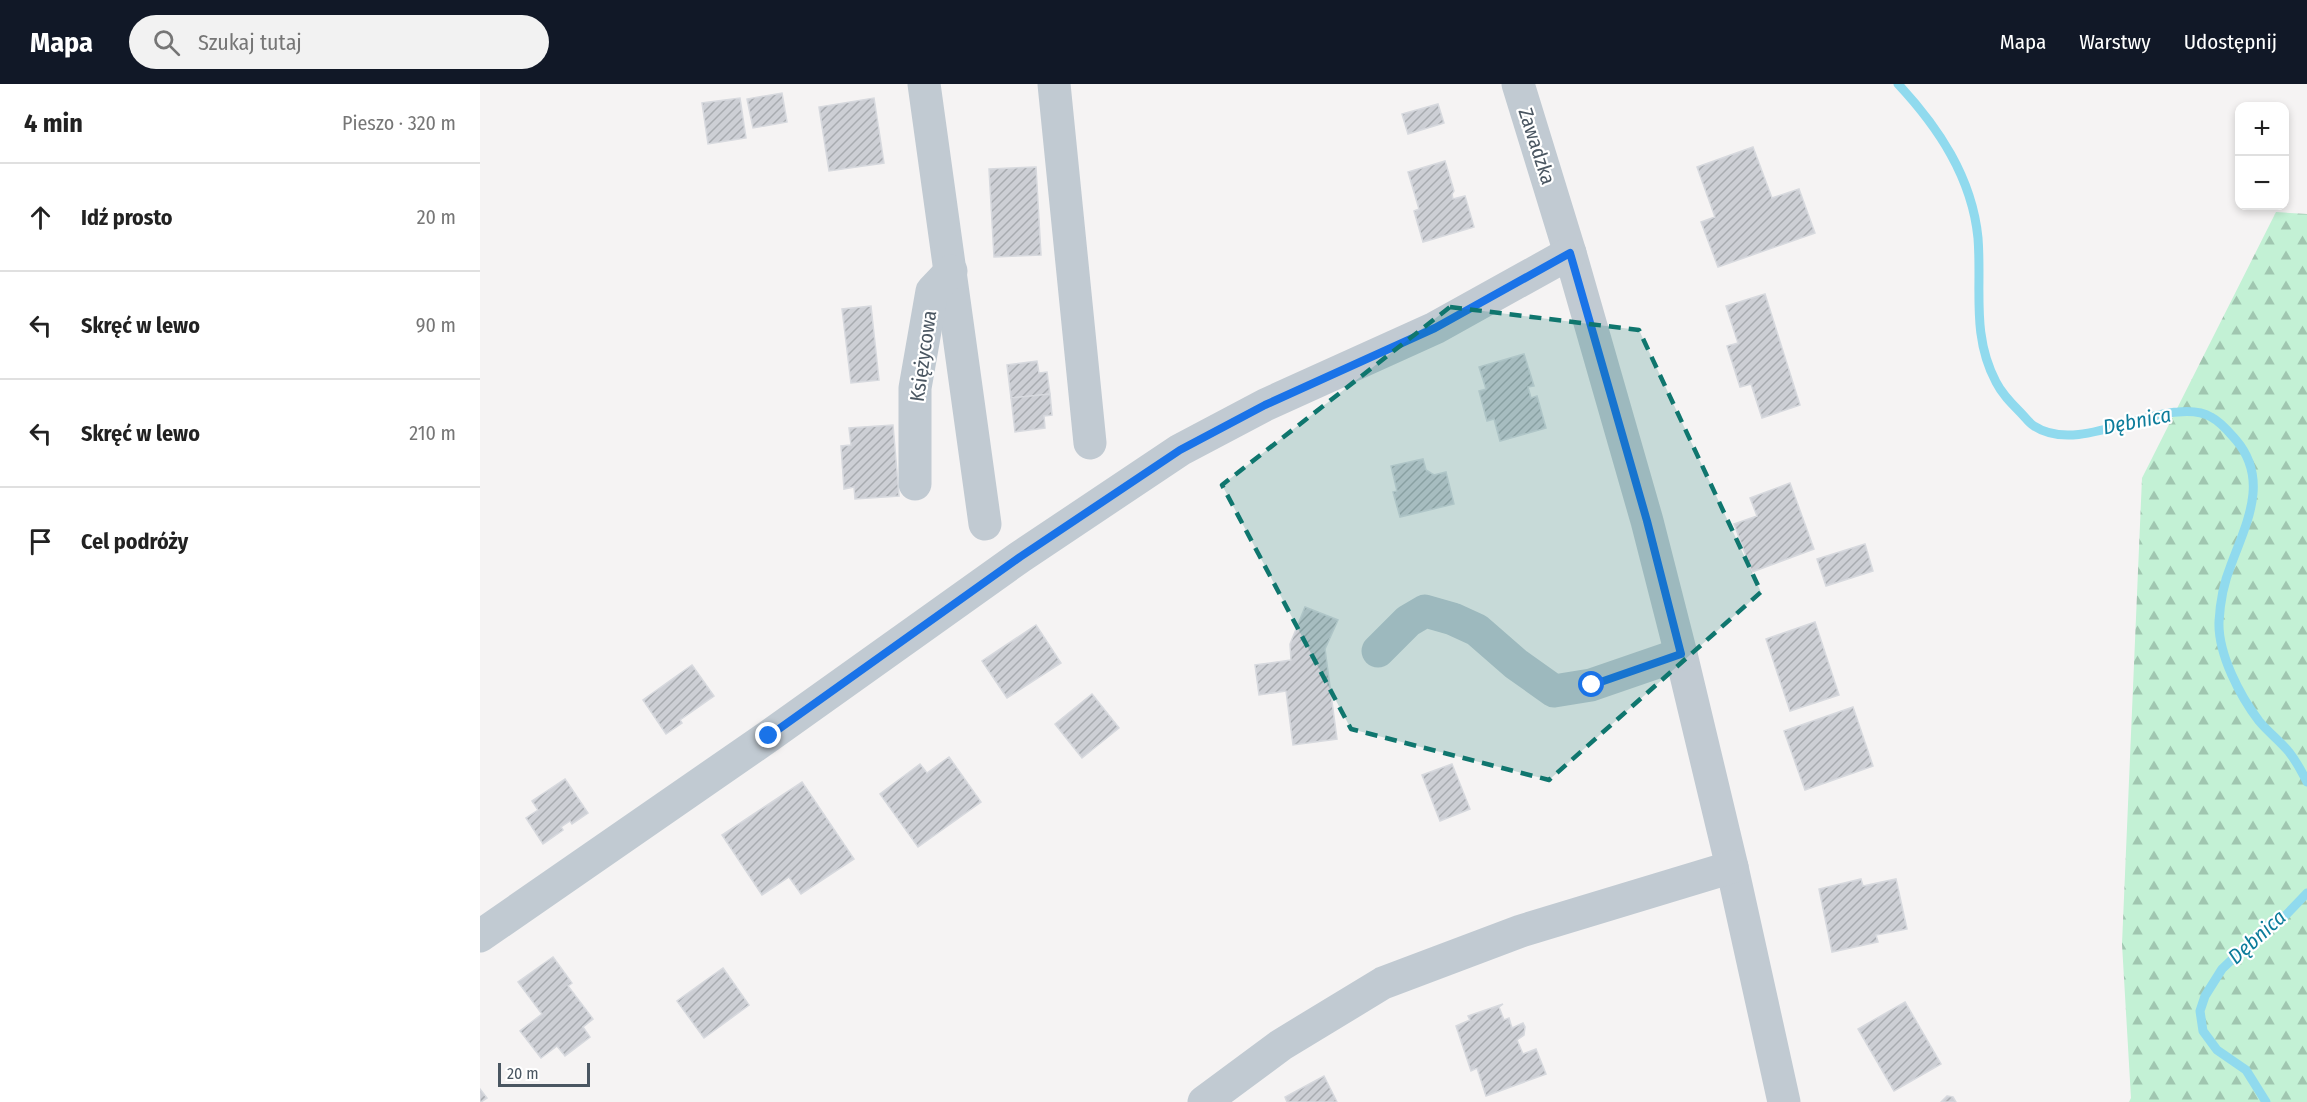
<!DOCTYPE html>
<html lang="pl">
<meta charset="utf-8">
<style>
:root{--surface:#fff;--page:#f2f2f2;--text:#222;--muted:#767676;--line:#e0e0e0;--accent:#111827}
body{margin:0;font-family:"Fira Sans Condensed",sans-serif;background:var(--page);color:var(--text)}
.controls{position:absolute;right:18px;top:18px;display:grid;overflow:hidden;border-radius:12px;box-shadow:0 3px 9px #0003}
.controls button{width:54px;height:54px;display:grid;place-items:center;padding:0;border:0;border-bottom:2px solid var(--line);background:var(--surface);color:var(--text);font:30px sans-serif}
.scale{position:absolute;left:18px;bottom:15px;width:92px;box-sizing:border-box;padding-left:6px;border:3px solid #4a5661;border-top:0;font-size:16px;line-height:21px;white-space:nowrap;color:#4a5661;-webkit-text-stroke:4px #fff;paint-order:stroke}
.stop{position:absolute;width:18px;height:18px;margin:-14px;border:4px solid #1a73e8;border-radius:50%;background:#fff}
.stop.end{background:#1a73e8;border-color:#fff;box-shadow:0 2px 6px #0008}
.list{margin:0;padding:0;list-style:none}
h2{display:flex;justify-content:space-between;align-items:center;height:78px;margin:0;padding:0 24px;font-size:26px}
h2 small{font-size:20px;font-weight:400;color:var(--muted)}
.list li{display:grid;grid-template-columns:39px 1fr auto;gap:18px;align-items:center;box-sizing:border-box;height:108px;padding:0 24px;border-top:2px solid var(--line)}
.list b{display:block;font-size:22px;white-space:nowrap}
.list em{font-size:20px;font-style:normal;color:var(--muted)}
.icon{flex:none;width:33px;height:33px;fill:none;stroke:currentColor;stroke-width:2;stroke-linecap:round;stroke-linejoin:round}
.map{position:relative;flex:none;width:1827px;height:1018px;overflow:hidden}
header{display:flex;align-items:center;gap:36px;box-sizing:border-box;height:84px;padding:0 30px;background:var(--accent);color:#fff}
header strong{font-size:28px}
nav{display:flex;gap:33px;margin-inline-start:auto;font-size:21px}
.search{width:420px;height:54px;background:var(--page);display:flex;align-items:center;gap:15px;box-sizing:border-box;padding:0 21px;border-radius:33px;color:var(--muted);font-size:22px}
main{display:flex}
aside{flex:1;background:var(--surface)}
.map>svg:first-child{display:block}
.forest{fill:url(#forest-firs)}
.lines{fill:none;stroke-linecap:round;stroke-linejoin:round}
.stream{stroke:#90daee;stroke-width:9}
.building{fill:url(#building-hatch);stroke:#d7d9de;stroke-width:1.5}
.minor{stroke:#c1cad2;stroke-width:33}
.route{stroke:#1a73e8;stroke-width:8}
.marked{fill:#0f766e;fill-opacity:0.2;stroke:#0f766e;stroke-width:4.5;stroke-dasharray:12 8;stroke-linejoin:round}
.labels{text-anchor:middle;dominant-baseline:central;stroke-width:4.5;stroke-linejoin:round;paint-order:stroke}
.street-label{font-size:20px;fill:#4a5661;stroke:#fff}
.water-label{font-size:21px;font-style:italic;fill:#0c7c9b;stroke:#fff}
</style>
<header>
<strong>Mapa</strong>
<div class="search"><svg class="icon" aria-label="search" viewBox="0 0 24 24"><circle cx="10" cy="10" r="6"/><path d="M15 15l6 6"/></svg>Szukaj tutaj</div>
<nav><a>Mapa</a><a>Warstwy</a><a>Udostępnij</a></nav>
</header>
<main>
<aside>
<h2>4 min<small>Pieszo · 320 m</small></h2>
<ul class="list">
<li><svg class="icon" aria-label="ahead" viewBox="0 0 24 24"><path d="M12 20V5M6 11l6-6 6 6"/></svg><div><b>Idź prosto</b></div><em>20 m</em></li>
<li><svg class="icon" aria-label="left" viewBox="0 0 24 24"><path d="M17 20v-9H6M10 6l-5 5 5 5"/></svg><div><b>Skręć w lewo</b></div><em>90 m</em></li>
<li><svg class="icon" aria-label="left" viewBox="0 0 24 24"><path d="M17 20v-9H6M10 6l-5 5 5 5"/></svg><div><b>Skręć w lewo</b></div><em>210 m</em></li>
<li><svg class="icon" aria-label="arrive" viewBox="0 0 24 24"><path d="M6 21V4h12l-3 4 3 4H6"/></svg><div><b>Cel podróży</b></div></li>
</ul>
</aside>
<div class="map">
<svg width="1827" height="1018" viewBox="0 0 1827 1018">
<defs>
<pattern id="forest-firs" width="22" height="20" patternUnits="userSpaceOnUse" patternTransform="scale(1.5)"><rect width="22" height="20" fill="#c3f1d5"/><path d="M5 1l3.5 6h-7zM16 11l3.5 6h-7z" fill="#a0c6b0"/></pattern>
<pattern id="building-hatch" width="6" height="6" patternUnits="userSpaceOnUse" patternTransform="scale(1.5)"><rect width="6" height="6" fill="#cdcfd5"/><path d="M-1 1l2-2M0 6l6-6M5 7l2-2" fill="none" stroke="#a8abb0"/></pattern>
</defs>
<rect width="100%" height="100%" fill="#f5f3f3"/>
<polygon class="forest" points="1796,128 1827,130 1827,1018 1649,1018 1651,1014 1642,860 1662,394"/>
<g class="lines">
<g class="stream">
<path d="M1418,0C1458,43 1492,93 1498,154C1502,204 1491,251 1516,298C1522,310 1531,319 1540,328C1545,333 1549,339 1554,342C1593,368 1656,330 1698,328C1709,327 1721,327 1731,333C1741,338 1749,348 1756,356C1790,396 1766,440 1751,481C1744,498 1740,519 1739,538C1738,570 1760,612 1779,637C1788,648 1800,657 1809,668C1816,677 1822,688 1827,698"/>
<polyline points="1786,1018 1766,986 1737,966 1723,947 1720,927 1725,912 1742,885 1787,842 1806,831 1827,809"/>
</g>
</g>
<g class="building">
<polygon points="302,9 307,38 273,44 267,15"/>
<polygon points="260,14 266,54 228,60 222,19"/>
<polygon points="394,14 404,79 349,87 339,23"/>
<polygon points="958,20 964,39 928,50 922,30"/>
<polygon points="1273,63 1292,114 1319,105 1335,149 1238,183 1221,138 1235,133 1217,83"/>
<polygon points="965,77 974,107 972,110 973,115 985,112 994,143 943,158 934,127 939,125 928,88"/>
<polygon points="556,83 561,171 514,173 509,85"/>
<polygon points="1285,210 1320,321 1282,334 1271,300 1260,303 1247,262 1258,259 1246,222"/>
<polygon points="391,222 399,296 371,299 362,225"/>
<polygon points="1044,270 1054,302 1048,303 1051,314 1057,312 1066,344 1020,357 1014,335 1007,337 999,307 1006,305 999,283"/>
<polygon points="557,277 559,289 567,288 570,310 531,314 527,281"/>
<polygon points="570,310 572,331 564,332 565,344 535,348 531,314"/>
<polygon points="413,341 419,412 375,415 374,403 364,405 361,362 371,361 369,344"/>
<polygon points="943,375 946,386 954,391 966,388 974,420 920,433 913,408 917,407 911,382"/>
<polygon points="1310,399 1334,465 1272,488 1254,440 1277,432 1270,414"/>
<polygon points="1385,460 1393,487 1346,502 1337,475"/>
<polygon points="825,523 858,536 845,565 857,655 813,661 806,607 779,611 775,581 811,576 810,560"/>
<polygon points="1335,538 1359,611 1310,627 1286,555"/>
<polygon points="556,541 581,579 527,614 502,577"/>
<polygon points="212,581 234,612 200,636 202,639 186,650 163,616"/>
<polygon points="612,610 639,644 602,674 575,640"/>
<polygon points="1373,623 1393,682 1325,706 1304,647"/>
<polygon points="469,673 501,718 438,763 400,710 440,680 447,689"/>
<polygon points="972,680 990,725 960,737 942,691"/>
<polygon points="85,695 108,729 92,740 90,737 81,743 83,746 63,760 46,734 58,726 52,717"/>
<polygon points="322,698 374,775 321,810 309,793 282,811 242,751"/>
<polygon points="1381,795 1383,802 1416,795 1427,845 1396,851 1398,858 1352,868 1339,805"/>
<polygon points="73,873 92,899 88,902 113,935 103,943 110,953 85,972 77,962 61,974 40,947 62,930 38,898"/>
<polygon points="243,884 269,921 224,954 197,917"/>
<polygon points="1425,918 1461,980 1414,1007 1378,945"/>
<polygon points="1023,920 1019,923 1024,936 1029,934 1032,944 1043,939 1045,943 1044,951 1037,956 1043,970 1056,965 1066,990 1006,1012 997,984 991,987 976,942 990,936 988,932"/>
<polygon points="844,992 857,1018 807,1018 805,1013"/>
<polygon points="0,1005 7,1014 1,1018 0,1018"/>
<polygon points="1467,1012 1473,1013 1476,1018 1461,1018"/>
</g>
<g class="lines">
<g class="minor">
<polyline points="444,0 505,440"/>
<polyline points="574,0 610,359"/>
<polyline points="1038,0 1090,169 1167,437 1201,570 1252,783 1304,1018"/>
<polyline points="435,400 435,304 452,207 471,187"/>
<polyline points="898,567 928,537 945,527 973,535 997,546 1036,580 1074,607 1111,601 1201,570"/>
<polyline points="0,852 289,652 540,473 700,366 785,321 955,244 1090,169"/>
<polyline points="724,1018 801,961 903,899 1041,847 1252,783"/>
</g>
</g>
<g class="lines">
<polyline class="route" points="289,652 540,473 700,366 785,321 955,244 1090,169 1167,437 1201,570 1112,601"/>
</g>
<path class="marked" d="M970,223L1159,246L1281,508L1069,696L871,645L742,401Z"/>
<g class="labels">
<g class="street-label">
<text transform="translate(1057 62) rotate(72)">Zawadzka</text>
<text transform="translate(443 272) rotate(-82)">Księżycowa</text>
</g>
<g class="water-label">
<text transform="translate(1657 337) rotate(-11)">Dębnica</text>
<text transform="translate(1777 853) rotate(-42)">Dębnica</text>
</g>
</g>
</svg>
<div class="controls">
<button>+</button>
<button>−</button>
</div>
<div class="scale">20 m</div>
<div class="stop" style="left:1112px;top:601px"></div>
<div class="stop end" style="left:289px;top:652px"></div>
</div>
</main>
